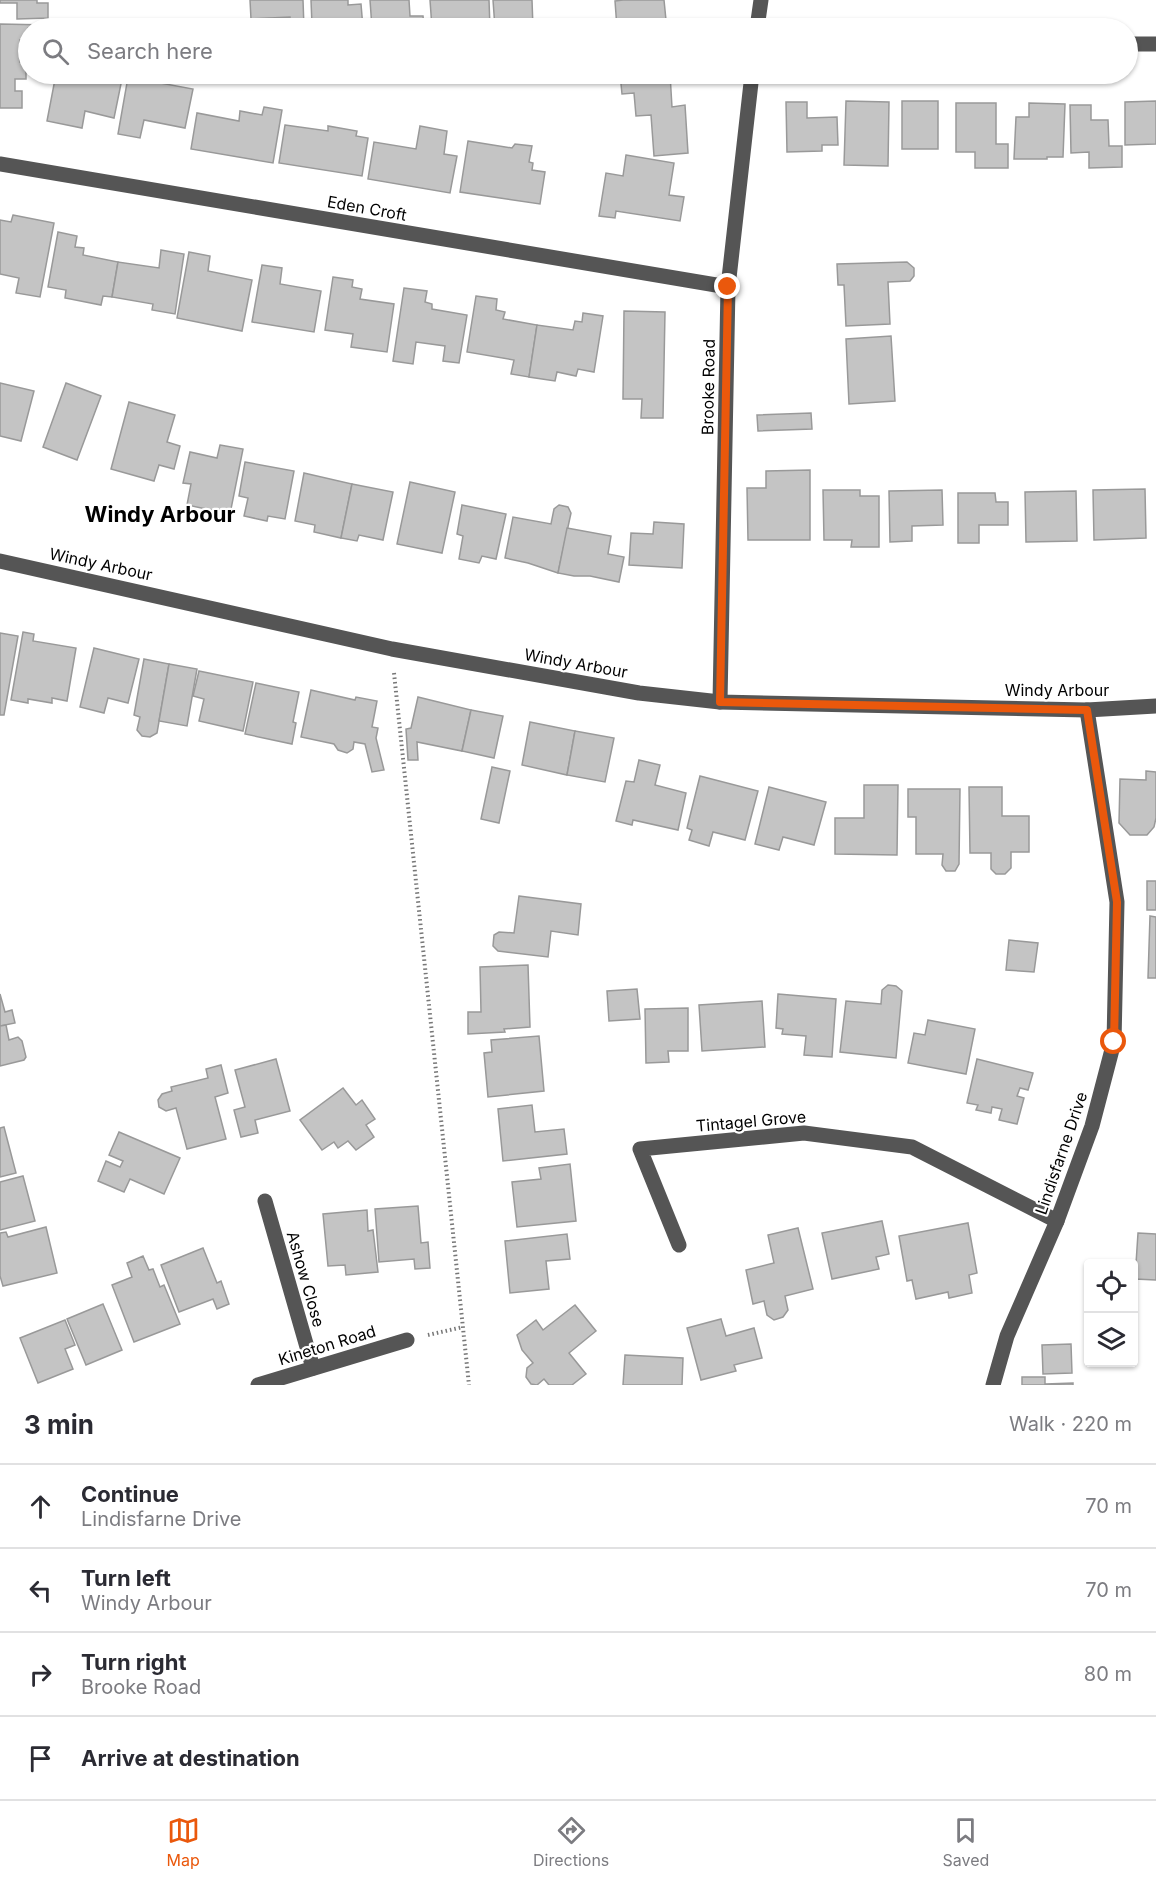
<!DOCTYPE html>
<meta charset="utf-8">
<style>
:root{--surface:#fff;--page:#f2f2f3;--text:#2b2b33;--muted:#7c7c81;--line:#e1e1e2;--accent:#ea580c}
body{margin:0;font-family:Inter,sans-serif;background:var(--page);color:var(--text)}
.controls{position:absolute;right:18px;bottom:18px;display:grid;overflow:hidden;border-radius:6px;box-shadow:0 2px 4px #0004}
.controls button{width:54px;height:54px;display:grid;place-items:center;padding:0;border:0;border-bottom:2px solid var(--line);background:var(--surface);color:var(--text);font:30px sans-serif}
.stop{position:absolute;width:18px;height:18px;margin:-14px;border:4px solid #ea580c;border-radius:50%;background:#fff}
.stop.end{background:#ea580c;border-color:#fff;box-shadow:0 2px 6px #0008}
.list{margin:0;padding:0;list-style:none}
h2{display:flex;justify-content:space-between;align-items:center;height:78px;margin:0;padding:0 24px;font-size:26px}
h2 small{font-size:20px;font-weight:400;color:var(--muted)}
.list li{display:grid;grid-template-columns:39px 1fr auto;gap:18px;align-items:center;box-sizing:border-box;height:84px;padding:0 24px;border-top:2px solid var(--line)}
.list b{display:block;font-size:22px;white-space:nowrap}
.list p{margin:0;font-size:20px;white-space:nowrap;color:var(--muted)}
.list em{font-size:20px;font-style:normal;color:var(--muted)}
.icon{flex:none;width:33px;height:33px;fill:none;stroke:currentColor;stroke-width:2;stroke-linecap:round;stroke-linejoin:round}
.map{position:relative;flex:none;width:1156px;height:1385px;overflow:hidden}
.search{position:absolute;background:var(--surface);box-shadow:0 2px 4px #0004;left:18px;right:18px;top:18px;height:66px;display:flex;align-items:center;gap:15px;box-sizing:border-box;padding:0 21px;border-radius:33px;color:var(--muted);font-size:22px}
.sheet{height:414px;background:var(--surface)}
nav{display:flex;justify-content:space-around;align-items:center;box-sizing:border-box;height:84px;border-top:2px solid var(--line);background:var(--surface);font-size:16px;color:var(--muted)}
nav a{display:grid;justify-items:center;gap:3px}
nav .on{color:var(--accent)}
.map>svg:first-child{display:block}
.building{fill:#c4c4c4;stroke:#999;stroke-width:1.5}
.lines{fill:none;stroke-linecap:round;stroke-linejoin:round}
.path{stroke:#777;stroke-width:4;stroke-dasharray:1.5 3;stroke-linecap:butt}
.minor{stroke:#555;stroke-width:15}
.route{stroke:#ea580c;stroke-width:8}
.labels{text-anchor:middle;dominant-baseline:central;stroke-width:4.5;stroke-linejoin:round;paint-order:stroke}
.street-label{font-size:16px;fill:#000;stroke:#fff}
.district-label{font-size:22px;font-weight:bold;fill:#000;stroke:#fff}
</style>
<div class="map">
<svg width="1156" height="1385" viewBox="0 0 1156 1385">
<rect width="100%" height="100%" fill="#fff"/>
<g class="building">
<polygon points="0,0 37,0 37,3 48,3 48,18 17,19 17,3 0,3"/>
<polygon points="250,0 303,0 304,28 291,28 290,17 251,19"/>
<polygon points="311,0 348,0 348,5 361,4 363,28 330,28 330,24 312,25"/>
<polygon points="370,0 409,0 410,16 423,16 424,28 372,28"/>
<polygon points="430,0 489,0 490,28 432,28"/>
<polygon points="493,0 532,0 533,28 495,28"/>
<polygon points="623,0 664,0 666,20 677,19 678,28 617,28 615,1"/>
<polygon points="0,24 47,25 47,28 28,28 28,40 20,40 20,62 26,62 26,79 15,79 15,91 22,91 22,108 0,108"/>
<polygon points="56,74 123,74 114,118 85,111 82,128 47,121"/>
<polygon points="620,74 670,74 672,107 685,105 688,153 654,156 651,115 636,116 634,93 622,94"/>
<polygon points="128,77 193,89 185,128 144,120 140,138 118,134"/>
<polygon points="846,101 889,102 888,166 844,165"/>
<rect x="902" y="101" width="36" height="48"/>
<polygon points="1156,101 1156,144 1125,145 1125,102"/>
<polygon points="786,102 807,102 807,118 837,117 838,145 822,145 822,151 787,152"/>
<polygon points="956,103 996,103 996,144 1008,144 1008,168 975,168 975,152 956,152"/>
<polygon points="1029,103 1065,104 1063,157 1047,157 1047,159 1014,159 1016,117 1029,117"/>
<polygon points="1070,105 1091,105 1091,120 1108,120 1109,146 1122,146 1122,167 1089,168 1089,152 1071,153"/>
<polygon points="264,107 282,110 273,163 191,149 197,113 239,121 240,111 262,115"/>
<polygon points="285,125 328,131 328,126 357,131 356,136 368,138 362,176 279,163"/>
<polygon points="420,126 447,131 444,154 457,156 450,193 368,179 374,142 416,149"/>
<polygon points="468,141 512,148 515,144 532,146 529,162 533,163 532,170 545,172 540,204 460,192"/>
<polygon points="626,155 674,163 669,195 684,197 680,221 616,211 615,218 599,216 606,173 623,176"/>
<polygon points="13,215 54,223 40,297 16,293 19,278 0,274 0,220 11,222"/>
<polygon points="58,232 77,236 75,247 84,248 83,255 118,262 112,297 103,296 101,305 65,298 66,290 48,287"/>
<polygon points="161,250 184,254 175,314 152,310 153,304 112,297 118,262 159,268"/>
<polygon points="189,252 210,256 208,271 252,280 242,331 177,318"/>
<polygon points="907,262 914,268 914,276 910,281 888,282 890,324 846,326 844,285 838,285 837,264"/>
<polygon points="262,265 282,268 280,284 321,291 314,332 252,322"/>
<polygon points="333,277 353,280 352,287 362,289 360,299 394,304 387,352 351,347 353,334 325,330"/>
<polygon points="404,288 427,291 425,302 432,304 432,309 467,315 459,363 443,361 445,346 416,342 413,364 393,361"/>
<polygon points="476,296 497,299 496,310 505,312 503,319 537,325 529,377 511,374 514,360 467,352"/>
<polygon points="624,311 665,312 663,418 641,418 642,399 623,399"/>
<polygon points="583,313 603,316 594,372 578,369 576,376 557,372 555,381 529,377 537,325 573,330 575,321 582,322"/>
<polygon points="891,336 895,401 849,404 846,339"/>
<polygon points="0,383 34,391 21,441 0,436"/>
<polygon points="66,383 101,396 77,460 43,447"/>
<polygon points="129,402 175,415 167,442 180,446 174,469 159,465 154,481 111,469"/>
<polygon points="811,413 812,429 758,431 757,415"/>
<polygon points="220,445 243,449 230,514 187,505 191,484 183,483 190,452 217,458"/>
<polygon points="245,462 294,471 285,519 268,516 267,521 244,516 248,498 239,496"/>
<polygon points="810,470 810,540 748,540 747,488 766,488 766,471"/>
<polygon points="304,473 352,484 341,538 314,532 315,525 295,521"/>
<polygon points="410,482 455,492 442,553 397,544"/>
<polygon points="352,484 393,492 383,540 359,535 357,541 341,538"/>
<polygon points="1145,489 1146,538 1094,540 1093,490"/>
<polygon points="823,490 860,490 860,496 879,496 879,547 851,547 852,540 824,540"/>
<polygon points="942,490 943,525 912,526 912,541 890,542 889,491"/>
<polygon points="1076,491 1077,541 1026,542 1025,492"/>
<polygon points="958,493 995,493 996,502 1008,502 1008,525 979,525 979,543 958,543"/>
<polygon points="462,505 506,514 496,559 482,556 479,563 459,559 463,536 457,534"/>
<polygon points="559,505 568,507 571,513 558,573 528,563 505,558 513,517 551,524 554,509"/>
<polygon points="654,522 684,524 682,568 629,565 631,533 653,534"/>
<polygon points="567,528 611,536 608,554 624,557 619,582 590,576 574,576 558,573"/>
<polygon points="23,632 34,634 33,641 76,648 67,701 52,698 52,703 28,699 28,703 11,700"/>
<polygon points="0,633 18,636 4,715 0,715"/>
<polygon points="94,648 139,659 128,703 108,698 104,713 80,707"/>
<polygon points="144,659 169,664 157,733 150,737 142,736 137,730 140,717 134,715"/>
<polygon points="169,664 197,669 187,726 159,721"/>
<polygon points="199,671 253,682 243,731 199,721 204,699 193,696"/>
<polygon points="256,683 299,692 293,722 296,723 292,744 245,734"/>
<polygon points="311,690 355,700 356,697 377,701 372,727 378,728 376,738 384,770 372,772 365,744 354,742 353,749 347,753 338,750 334,744 301,737"/>
<polygon points="418,697 471,710 462,751 417,742 418,760 408,760 406,729 411,728"/>
<polygon points="471,710 503,716 494,758 462,751"/>
<polygon points="530,722 575,731 567,775 522,765"/>
<polygon points="575,731 614,738 605,782 567,775"/>
<polygon points="639,760 660,765 655,785 686,793 678,830 633,820 632,825 616,821 626,781 634,782"/>
<polygon points="492,767 510,771 499,823 481,819"/>
<polygon points="1146,771 1156,772 1156,818 1154,827 1147,835 1130,835 1119,823 1120,779 1146,780"/>
<polygon points="700,776 758,791 745,840 713,832 709,846 689,840 692,830 687,828"/>
<polygon points="864,785 898,785 897,855 835,854 835,818 864,818"/>
<polygon points="769,787 826,802 814,845 783,837 779,850 755,844"/>
<polygon points="969,787 1002,787 1002,816 1029,816 1029,852 1011,852 1011,868 1005,874 996,874 991,869 991,853 970,853"/>
<polygon points="908,789 960,789 959,864 955,871 946,871 942,865 943,854 916,854 916,817 908,817"/>
<rect x="1147" y="881" width="9" height="29"/>
<polygon points="519,896 581,904 578,935 551,931 548,957 498,951 493,946 494,935 499,932 514,933"/>
<polygon points="1150,916 1156,917 1156,978 1148,978"/>
<polygon points="1009,940 1038,943 1034,972 1006,970"/>
<polygon points="528,965 530,1027 504,1029 505,1032 468,1034 468,1012 481,1012 480,967"/>
<polygon points="888,985 896,986 902,991 896,1058 840,1052 846,1001 881,1004 882,990"/>
<polygon points="637,989 640,1019 609,1021 607,991"/>
<polygon points="0,994 5,1012 12,1010 15,1023 0,1026"/>
<polygon points="778,994 836,999 832,1057 804,1055 806,1036 782,1034 783,1029 776,1028"/>
<polygon points="762,1001 765,1047 702,1051 699,1005"/>
<polygon points="688,1008 688,1051 668,1051 669,1062 646,1063 645,1009"/>
<polygon points="928,1020 975,1029 966,1074 908,1063 914,1033 925,1035"/>
<polygon points="6,1025 9,1040 18,1037 22,1041 26,1057 24,1060 0,1066 0,1026"/>
<polygon points="539,1036 544,1091 488,1097 484,1053 492,1052 491,1040"/>
<polygon points="276,1059 290,1111 255,1120 258,1133 241,1137 234,1110 245,1107 235,1070"/>
<polygon points="977,1059 1033,1073 1028,1090 1020,1088 1017,1096 1024,1098 1017,1124 999,1120 1002,1109 992,1107 991,1113 976,1110 978,1105 967,1103"/>
<polygon points="221,1065 228,1093 215,1097 226,1139 187,1149 176,1108 166,1111 159,1107 158,1100 162,1094 172,1091 171,1087 208,1078 206,1069"/>
<polygon points="343,1088 356,1105 362,1100 375,1119 366,1125 374,1137 356,1150 348,1141 338,1148 334,1142 322,1150 300,1120"/>
<polygon points="532,1105 535,1132 564,1129 567,1154 503,1161 498,1109"/>
<polygon points="4,1127 16,1173 0,1177 0,1128"/>
<polygon points="119,1132 180,1158 164,1194 130,1179 124,1192 98,1181 106,1161 120,1167 123,1161 109,1155"/>
<polygon points="570,1164 576,1221 517,1227 512,1182 541,1179 539,1168"/>
<polygon points="23,1176 35,1221 0,1230 0,1182"/>
<polygon points="418,1206 421,1243 428,1242 430,1268 415,1269 414,1259 379,1262 375,1209"/>
<polygon points="367,1210 368,1231 373,1230 378,1272 346,1275 345,1265 328,1266 323,1214"/>
<polygon points="882,1221 889,1254 876,1257 879,1269 832,1279 822,1233"/>
<polygon points="968,1223 977,1273 969,1275 972,1293 949,1298 948,1292 916,1299 912,1280 907,1281 899,1236"/>
<polygon points="46,1227 57,1273 3,1286 0,1276 0,1233 6,1232 8,1237"/>
<polygon points="798,1228 813,1289 785,1296 788,1310 783,1317 774,1320 767,1315 764,1301 753,1304 746,1270 774,1263 768,1235"/>
<polygon points="1138,1233 1156,1234 1156,1280 1135,1279"/>
<polygon points="567,1234 570,1259 546,1261 549,1289 510,1293 505,1241"/>
<polygon points="203,1248 217,1283 221,1281 229,1304 217,1309 213,1299 179,1312 161,1265"/>
<polygon points="143,1256 149,1270 153,1269 160,1287 164,1285 180,1324 134,1342 112,1285 132,1277 127,1263"/>
<polygon points="103,1304 122,1350 86,1365 67,1319"/>
<polygon points="575,1305 596,1331 569,1353 586,1374 572,1385 549,1385 544,1379 537,1385 531,1384 526,1377 527,1368 533,1363 522,1350 517,1335 536,1320 543,1330"/>
<polygon points="721,1319 726,1336 754,1328 762,1358 734,1365 736,1371 701,1380 687,1328"/>
<polygon points="65,1320 75,1345 65,1349 73,1369 38,1383 20,1338"/>
<polygon points="1071,1344 1072,1373 1043,1374 1042,1345"/>
<polygon points="625,1355 683,1358 682,1385 623,1385"/>
<polygon points="1022,1377 1045,1377 1045,1384 1073,1383 1073,1385 1022,1385"/>
</g>
<g class="lines">
<g class="path">
<polyline points="394,673 469,1385"/>
<polyline points="428,1335 463,1327"/>
</g>
<g class="minor">
<polyline points="757,28 761,0"/>
<polyline points="1128,44 1156,44"/>
<polyline points="0,164 728,287"/>
<polyline points="0,561 392,649 639,693 720,702 1087,710 1156,706"/>
<polyline points="720,702 728,287 752,74"/>
<polyline points="265,1201 313,1368"/>
<polyline points="679,1245 640,1149 804,1133 912,1147 1057,1221"/>
<polyline points="258,1385 407,1340"/>
<polyline points="993,1385 1007,1336 1057,1221 1092,1126 1114,1042 1117,902 1087,710"/>
</g>
</g>
<g class="lines">
<polyline class="route" points="728,287 720,702 1087,710 1117,902 1114,1042"/>
</g>
<g class="labels">
<g class="street-label">
<text transform="translate(367 208) rotate(10)">Eden Croft</text>
<text transform="translate(708 387) rotate(-89)">Brooke Road</text>
<text transform="translate(101 564) rotate(12)">Windy Arbour</text>
<text transform="translate(576 663) rotate(10)">Windy Arbour</text>
<text x="1057" y="690">Windy Arbour</text>
<text transform="translate(751 1121) rotate(-5)">Tintagel Grove</text>
<text transform="translate(1061 1153) rotate(-71)">Lindisfarne Drive</text>
<text transform="translate(306 1279) rotate(74)">Ashow Close</text>
<text transform="translate(327 1345) rotate(-17)">Kineton Road</text>
</g>
<g class="district-label">
<text x="160" y="514">Windy Arbour</text>
</g>
</g>
</svg>
<div class="controls">
<button><svg class="icon" aria-label="locate" viewBox="0 0 24 24"><circle cx="12" cy="12" r="6"/><path d="M12 2v4M12 18v4M2 12h4M18 12h4"/></svg></button>
<button><svg class="icon" aria-label="layers" viewBox="0 0 24 24"><path d="M12 4l9 5-9 5-9-5zM3 14l9 5 9-5"/></svg></button>
</div>
<div class="stop" style="left:1114px;top:1042px"></div>
<div class="stop end" style="left:728px;top:287px"></div>
<div class="search"><svg class="icon" aria-label="search" viewBox="0 0 24 24"><circle cx="10" cy="10" r="6"/><path d="M15 15l6 6"/></svg>Search here</div>
</div>
<section class="sheet">
<h2>3 min<small>Walk · 220 m</small></h2>
<ul class="list">
<li><svg class="icon" aria-label="ahead" viewBox="0 0 24 24"><path d="M12 20V5M6 11l6-6 6 6"/></svg><div><b>Continue</b><p>Lindisfarne Drive</p></div><em>70 m</em></li>
<li><svg class="icon" aria-label="left" viewBox="0 0 24 24"><path d="M17 20v-9H6M10 6l-5 5 5 5"/></svg><div><b>Turn left</b><p>Windy Arbour</p></div><em>70 m</em></li>
<li><svg class="icon" aria-label="right" viewBox="0 0 24 24"><path d="M7 20v-9h11M14 6l5 5-5 5"/></svg><div><b>Turn right</b><p>Brooke Road</p></div><em>80 m</em></li>
<li><svg class="icon" aria-label="arrive" viewBox="0 0 24 24"><path d="M6 21V4h12l-3 4 3 4H6"/></svg><div><b>Arrive at destination</b></div></li>
</ul>
</section>
<nav>
<a class="on"><svg class="icon" aria-label="map" viewBox="0 0 24 24"><path d="M3 6l6-2 6 2 6-2v14l-6 2-6-2-6 2zM9 4v14M15 6v14"/></svg>Map</a>
<a><svg class="icon" aria-label="directions" viewBox="0 0 24 24"><path d="M12 3l9 9-9 9-9-9zM9 14v-3h6M13 9l2 2-2 2"/></svg>Directions</a>
<a><svg class="icon" aria-label="saved" viewBox="0 0 24 24"><path d="M7 4h10v16l-5-4-5 4z"/></svg>Saved</a>
</nav>
